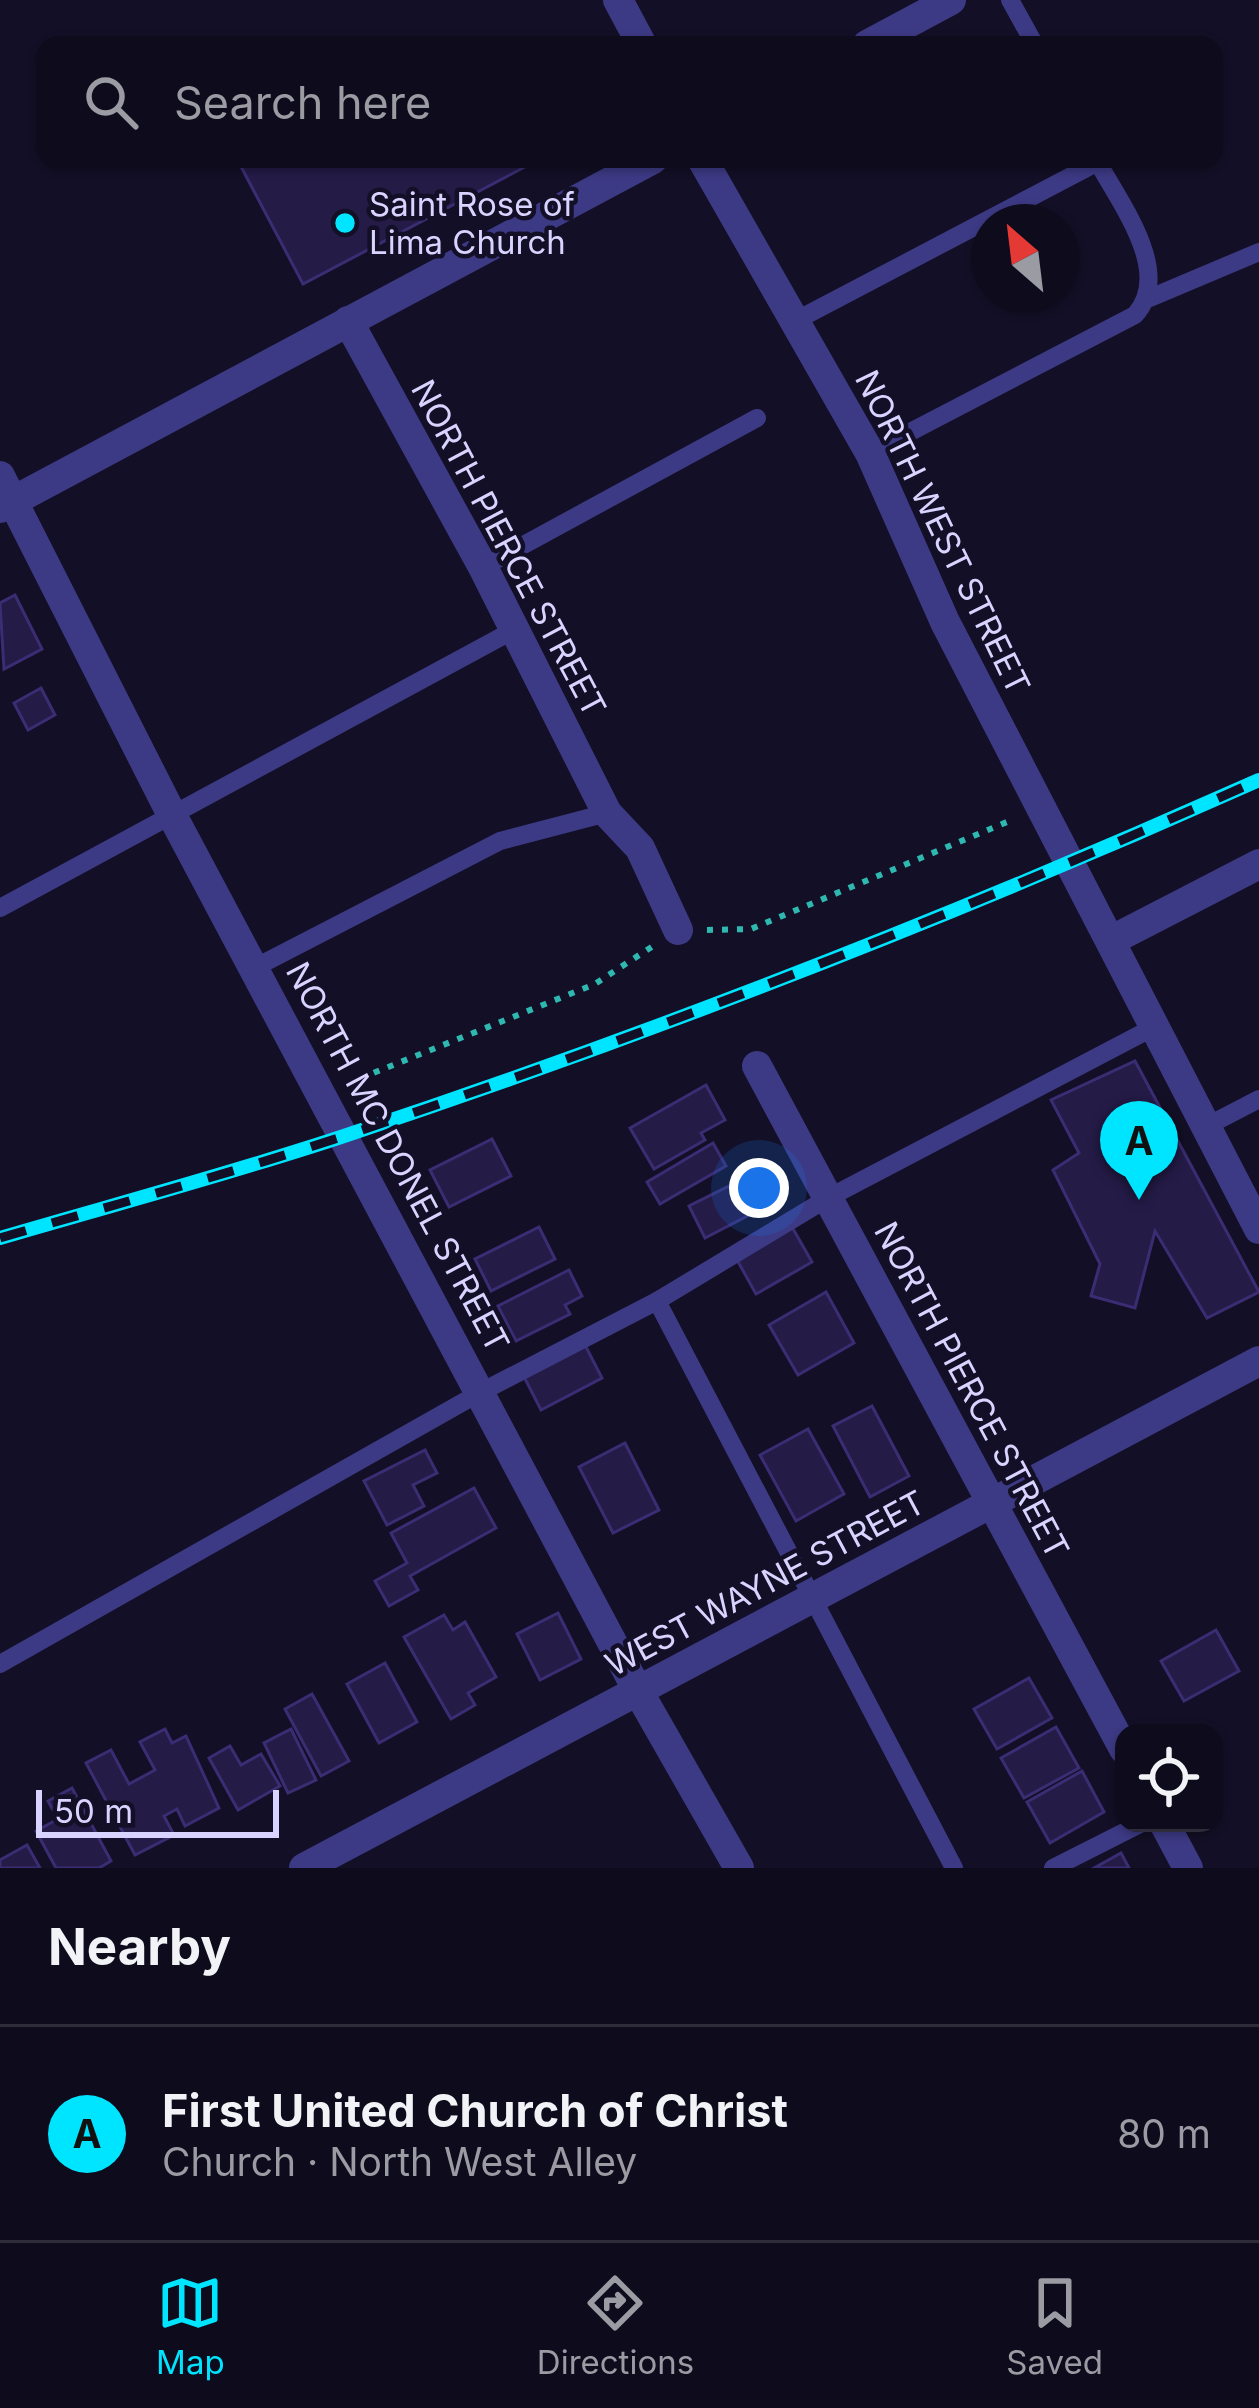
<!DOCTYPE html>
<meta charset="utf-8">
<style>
:root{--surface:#0e0b1c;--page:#1c1929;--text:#f1f3f6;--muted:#9b9ba3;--line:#2e2b3b;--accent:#00e5ff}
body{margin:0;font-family:Inter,sans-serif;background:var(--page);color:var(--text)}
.controls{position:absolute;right:36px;bottom:36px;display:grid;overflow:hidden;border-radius:24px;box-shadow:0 3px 9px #0004}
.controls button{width:108px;height:108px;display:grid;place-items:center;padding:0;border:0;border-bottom:3px solid var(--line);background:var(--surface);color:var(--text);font:60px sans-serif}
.compass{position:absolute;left:971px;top:204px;width:108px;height:108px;border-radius:50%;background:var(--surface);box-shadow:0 3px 9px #0004;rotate:332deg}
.scale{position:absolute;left:36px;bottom:30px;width:243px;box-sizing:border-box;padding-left:12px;border:6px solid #d9d4ff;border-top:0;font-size:33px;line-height:42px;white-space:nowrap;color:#d9d4ff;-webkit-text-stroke:9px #130f26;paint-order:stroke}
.you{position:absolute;left:759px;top:1188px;width:42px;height:42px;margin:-30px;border:9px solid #fff;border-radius:50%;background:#1a73e8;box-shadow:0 0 0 18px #1a73e833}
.badge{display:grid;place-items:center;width:78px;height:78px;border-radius:50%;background:var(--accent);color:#111;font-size:39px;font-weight:700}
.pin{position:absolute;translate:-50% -99px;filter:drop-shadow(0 3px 6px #0008)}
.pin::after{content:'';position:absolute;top:63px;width:42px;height:36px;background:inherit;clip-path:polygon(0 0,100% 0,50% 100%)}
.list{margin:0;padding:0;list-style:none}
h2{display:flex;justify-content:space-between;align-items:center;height:156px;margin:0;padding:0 48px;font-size:51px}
h2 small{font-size:39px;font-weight:400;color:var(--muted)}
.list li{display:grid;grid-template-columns:78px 1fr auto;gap:36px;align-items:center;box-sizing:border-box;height:216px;padding:0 48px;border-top:3px solid var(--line)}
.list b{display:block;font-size:45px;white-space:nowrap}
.list p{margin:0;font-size:39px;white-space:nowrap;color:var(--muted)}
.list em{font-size:39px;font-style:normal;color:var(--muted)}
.icon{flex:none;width:66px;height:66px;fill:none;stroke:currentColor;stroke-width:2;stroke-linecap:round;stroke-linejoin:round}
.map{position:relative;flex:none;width:1259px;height:1868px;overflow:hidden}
.search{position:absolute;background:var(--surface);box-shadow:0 3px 9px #0004;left:36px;right:36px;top:36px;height:132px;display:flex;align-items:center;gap:30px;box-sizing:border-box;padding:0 42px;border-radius:24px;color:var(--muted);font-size:45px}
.sheet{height:372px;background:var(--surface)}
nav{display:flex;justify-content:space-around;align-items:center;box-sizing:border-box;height:168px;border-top:3px solid var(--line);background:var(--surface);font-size:33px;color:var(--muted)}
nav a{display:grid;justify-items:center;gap:6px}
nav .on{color:var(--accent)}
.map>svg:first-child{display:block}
.building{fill:#241b47;stroke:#3b2d73;stroke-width:3}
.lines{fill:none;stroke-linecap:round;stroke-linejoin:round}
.path{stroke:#2fb8b0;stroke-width:6;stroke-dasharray:6 9;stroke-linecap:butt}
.service{stroke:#3d3a85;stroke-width:18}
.minor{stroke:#3d3a85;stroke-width:30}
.tertiary{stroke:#3d3a85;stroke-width:30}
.rail-casing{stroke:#00e5ff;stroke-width:14}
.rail{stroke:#130f26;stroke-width:9;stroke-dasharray:27;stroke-linecap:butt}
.poi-dot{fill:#00e5ff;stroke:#130f26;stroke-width:4.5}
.labels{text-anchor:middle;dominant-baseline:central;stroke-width:9;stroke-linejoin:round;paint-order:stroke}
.poi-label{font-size:33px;fill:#d9d4ff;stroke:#130f26;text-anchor:start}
.street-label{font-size:33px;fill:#d9d4ff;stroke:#130f26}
</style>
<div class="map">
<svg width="1259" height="1868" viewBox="0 0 1259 1868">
<rect width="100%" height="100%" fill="#130f26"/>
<g class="building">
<polygon points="237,159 350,163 540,159 303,284"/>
<polygon points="15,595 42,649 4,669 0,603"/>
<polygon points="41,688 55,715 28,730 14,703"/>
<polygon points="1135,1061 1259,1292 1207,1318 1155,1231 1135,1308 1091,1296 1100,1264 1053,1170 1079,1153 1051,1100"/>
<polygon points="706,1085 725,1120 701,1133 705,1140 654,1169 630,1128"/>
<polygon points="492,1139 511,1176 449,1207 430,1170"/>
<polygon points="713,1143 726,1166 660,1204 647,1182"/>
<polygon points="737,1182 753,1213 705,1238 689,1206"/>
<polygon points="539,1227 555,1259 491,1291 475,1259"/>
<polygon points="792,1227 812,1262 756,1294 736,1258"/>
<polygon points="569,1270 582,1296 565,1305 570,1314 516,1341 498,1306"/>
<polygon points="826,1292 854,1343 798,1375 769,1325"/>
<polygon points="584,1343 602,1378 541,1410 523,1375"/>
<polygon points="872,1406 909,1476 870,1497 833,1426"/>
<polygon points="808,1429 844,1494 796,1521 760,1455"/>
<polygon points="625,1443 659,1510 613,1533 579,1467"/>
<polygon points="425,1450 437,1473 413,1485 424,1506 387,1525 364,1481"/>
<polygon points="474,1488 496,1528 410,1576 418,1590 389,1606 375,1581 407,1563 391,1533"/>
<polygon points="558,1613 581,1659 540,1680 517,1634"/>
<polygon points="444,1615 453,1630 465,1622 496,1677 468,1693 475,1705 451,1719 404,1637"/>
<polygon points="1216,1630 1239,1671 1184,1701 1161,1661"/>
<polygon points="385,1663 417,1722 379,1743 347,1684"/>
<polygon points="1029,1678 1052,1718 997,1749 974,1709"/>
<polygon points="312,1694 349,1761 321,1776 285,1709"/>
<polygon points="1056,1727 1079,1768 1024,1798 1001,1758"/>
<polygon points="165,1729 172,1743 186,1736 219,1808 185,1826 177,1809 164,1816 174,1835 135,1855 86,1763 111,1750 129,1784 155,1770 140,1742"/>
<polygon points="291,1729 316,1780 288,1793 264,1743"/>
<polygon points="230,1746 241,1765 261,1754 280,1786 238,1810 209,1758"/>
<polygon points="1082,1771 1104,1812 1050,1843 1027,1802"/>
<polygon points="72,1788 111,1861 99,1868 56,1868 36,1831 58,1819 48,1801"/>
<polygon points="27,1845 40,1868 0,1868 0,1860"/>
<polygon points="1121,1853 1129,1868 1094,1868"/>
</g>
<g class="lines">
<g class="path">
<polyline points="707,930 751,929 1014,819"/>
<polyline points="346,1084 595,984 656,944"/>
</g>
<g class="service">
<polyline points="1010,0 1035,45"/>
<polyline points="1150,298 1259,252"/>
<polyline points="795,321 1098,162"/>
<path d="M870,453L1135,315C1174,272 1119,202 1096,159"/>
<polyline points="483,567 757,418"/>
<polyline points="0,908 512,631"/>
<polyline points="256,967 500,841 607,813"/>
<polyline points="1207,1126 1259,1099"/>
<polyline points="657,1301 954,1868"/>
<polyline points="0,1664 481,1392 657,1301 828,1198 1156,1026"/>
<polyline points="1053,1868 1142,1823"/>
</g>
<g class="minor">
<polyline points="618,0 642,45"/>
<polyline points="867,45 951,0"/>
<polyline points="702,159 870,453 945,622 1259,1229"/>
<polyline points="348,321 483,567 607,813 640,848 678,930"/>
<polyline points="0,476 173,817 638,1691 739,1868"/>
<polyline points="0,508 653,159"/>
<polyline points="1112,940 1259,864"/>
<polyline points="757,1066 1124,1749"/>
<polyline points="1164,1823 1188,1868"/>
</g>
<polyline class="tertiary" points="304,1868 1259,1361"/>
<defs>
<path id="rail" d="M0,1238C116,1204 233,1173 347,1135C657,1032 961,913 1259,780"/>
</defs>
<use href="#rail" class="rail-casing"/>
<use href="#rail" class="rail"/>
</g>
<circle class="poi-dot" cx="345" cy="223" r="12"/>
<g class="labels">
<g class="poi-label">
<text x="369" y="204">Saint Rose of<tspan x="369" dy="38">Lima Church</tspan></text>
</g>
<g class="street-label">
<text transform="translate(943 532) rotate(64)">NORTH WEST STREET</text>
<text transform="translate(509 548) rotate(62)">NORTH PIERCE STREET</text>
<text transform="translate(398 1157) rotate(62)">NORTH MC DONEL STREET</text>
<text transform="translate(972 1390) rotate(62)">NORTH PIERCE STREET</text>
<text transform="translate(765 1583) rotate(-28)">WEST WAYNE STREET</text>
</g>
</g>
</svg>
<div class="controls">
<button><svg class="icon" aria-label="locate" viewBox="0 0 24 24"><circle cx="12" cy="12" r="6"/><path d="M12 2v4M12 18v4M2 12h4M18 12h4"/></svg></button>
</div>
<svg class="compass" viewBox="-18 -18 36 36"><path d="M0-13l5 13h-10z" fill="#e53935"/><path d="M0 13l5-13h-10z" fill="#9b9ba3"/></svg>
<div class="scale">50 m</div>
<div class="you"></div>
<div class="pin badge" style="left:1139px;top:1200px">A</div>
<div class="search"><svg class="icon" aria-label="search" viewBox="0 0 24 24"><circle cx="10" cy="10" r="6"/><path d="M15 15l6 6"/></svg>Search here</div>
</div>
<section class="sheet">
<h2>Nearby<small></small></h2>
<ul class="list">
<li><span class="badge">A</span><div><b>First United Church of Christ</b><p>Church · North West Alley</p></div><em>80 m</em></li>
</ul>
</section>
<nav>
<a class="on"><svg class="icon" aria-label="map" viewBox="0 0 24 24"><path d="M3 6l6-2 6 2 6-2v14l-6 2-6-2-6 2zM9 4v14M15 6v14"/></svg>Map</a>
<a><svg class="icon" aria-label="directions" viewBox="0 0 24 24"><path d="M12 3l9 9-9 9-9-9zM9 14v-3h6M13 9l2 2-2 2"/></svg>Directions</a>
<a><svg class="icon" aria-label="saved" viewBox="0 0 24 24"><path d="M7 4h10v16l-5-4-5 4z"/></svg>Saved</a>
</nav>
